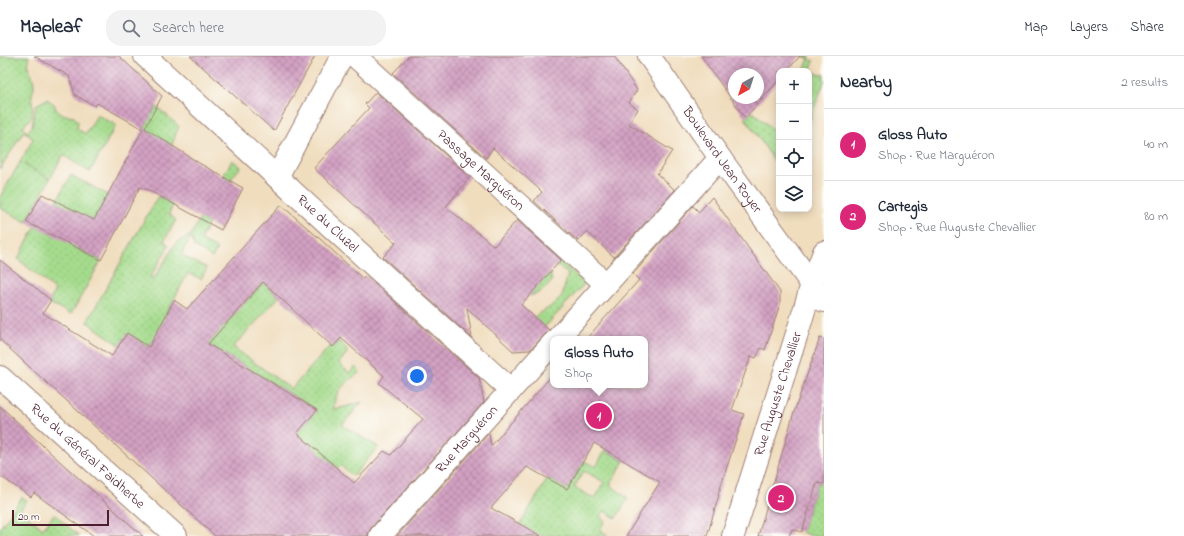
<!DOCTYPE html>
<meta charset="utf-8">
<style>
:root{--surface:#fff;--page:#f2f2f3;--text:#1f2937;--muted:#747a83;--line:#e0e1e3;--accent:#db2777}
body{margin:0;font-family:"Indie Flower",sans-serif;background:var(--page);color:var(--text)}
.controls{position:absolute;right:12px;top:12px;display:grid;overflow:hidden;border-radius:8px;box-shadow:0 2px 10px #0003}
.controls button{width:36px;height:36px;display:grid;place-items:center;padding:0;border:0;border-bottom:1px solid var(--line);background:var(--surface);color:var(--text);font:20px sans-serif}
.compass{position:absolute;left:728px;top:12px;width:36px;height:36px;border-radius:50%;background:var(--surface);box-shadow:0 2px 10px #0003;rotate:219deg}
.scale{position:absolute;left:12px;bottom:10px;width:97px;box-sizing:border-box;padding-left:4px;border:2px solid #4a1f2b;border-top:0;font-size:11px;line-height:14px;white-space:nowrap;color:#4a1f2b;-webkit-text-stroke:3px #fdfcf7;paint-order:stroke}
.you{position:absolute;left:417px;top:320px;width:14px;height:14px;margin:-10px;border:3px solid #fff;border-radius:50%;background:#1a73e8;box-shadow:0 0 0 6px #1a73e833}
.badge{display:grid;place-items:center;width:26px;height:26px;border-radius:50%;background:var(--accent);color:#fff;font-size:13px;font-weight:700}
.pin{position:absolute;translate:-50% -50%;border:2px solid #fff;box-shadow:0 1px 4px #0006}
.popup{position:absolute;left:550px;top:280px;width:98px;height:52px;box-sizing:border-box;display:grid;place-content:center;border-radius:8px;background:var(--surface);filter:drop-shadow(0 1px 3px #0005);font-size:13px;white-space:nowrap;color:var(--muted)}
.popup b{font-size:15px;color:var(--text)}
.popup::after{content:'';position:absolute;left:50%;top:100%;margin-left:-8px;border:8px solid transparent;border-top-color:var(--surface)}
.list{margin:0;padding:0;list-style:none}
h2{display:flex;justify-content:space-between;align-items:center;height:52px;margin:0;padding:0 16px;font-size:17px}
h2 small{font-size:13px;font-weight:400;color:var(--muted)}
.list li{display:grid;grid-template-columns:26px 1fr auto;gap:12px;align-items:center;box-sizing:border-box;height:72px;padding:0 16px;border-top:1px solid var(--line)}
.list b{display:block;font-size:15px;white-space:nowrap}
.list p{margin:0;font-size:13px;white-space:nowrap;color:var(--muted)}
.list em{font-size:13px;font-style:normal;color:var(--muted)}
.icon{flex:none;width:22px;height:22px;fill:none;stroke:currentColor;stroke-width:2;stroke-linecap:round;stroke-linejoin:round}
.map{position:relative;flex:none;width:824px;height:480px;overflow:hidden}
header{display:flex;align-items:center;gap:24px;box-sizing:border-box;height:56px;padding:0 20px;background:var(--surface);border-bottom:1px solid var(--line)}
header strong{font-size:19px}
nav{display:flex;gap:22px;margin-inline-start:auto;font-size:14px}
.search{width:280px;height:36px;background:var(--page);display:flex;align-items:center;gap:10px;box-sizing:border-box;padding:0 14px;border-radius:16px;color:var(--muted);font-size:15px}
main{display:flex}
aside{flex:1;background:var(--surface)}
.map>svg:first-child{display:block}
.grass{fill:url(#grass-dots);stroke:#787d5c;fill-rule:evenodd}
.garden{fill:url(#garden-furrows);stroke:#787d5c}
.building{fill:url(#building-cross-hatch);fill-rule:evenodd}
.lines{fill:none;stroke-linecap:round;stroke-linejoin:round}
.minor-casing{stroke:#9d7e74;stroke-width:24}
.minor{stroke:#fff;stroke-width:22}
.labels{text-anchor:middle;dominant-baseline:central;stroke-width:3;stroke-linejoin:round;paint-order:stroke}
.street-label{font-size:14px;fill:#4a1f2b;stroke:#fdfcf7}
</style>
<header>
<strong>Mapleaf</strong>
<div class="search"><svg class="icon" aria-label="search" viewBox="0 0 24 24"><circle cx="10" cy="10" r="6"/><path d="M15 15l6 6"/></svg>Search here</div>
<nav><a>Map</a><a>Layers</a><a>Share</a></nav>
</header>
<main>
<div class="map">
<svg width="824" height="480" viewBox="0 0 824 480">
<defs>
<pattern id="grass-dots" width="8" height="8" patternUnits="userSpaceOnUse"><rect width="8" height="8" fill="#a5db8d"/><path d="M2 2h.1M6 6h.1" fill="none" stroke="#90bc7a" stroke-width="1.8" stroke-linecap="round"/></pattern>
<pattern id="garden-furrows" width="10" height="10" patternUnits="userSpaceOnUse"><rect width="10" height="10" fill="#a5db8d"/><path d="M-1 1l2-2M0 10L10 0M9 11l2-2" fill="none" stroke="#90bc7a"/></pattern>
<pattern id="building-cross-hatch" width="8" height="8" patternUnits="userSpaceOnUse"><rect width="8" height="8" fill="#d3a1c3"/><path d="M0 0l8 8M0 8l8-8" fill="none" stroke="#ad839f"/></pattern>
</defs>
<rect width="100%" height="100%" fill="#fdfcf7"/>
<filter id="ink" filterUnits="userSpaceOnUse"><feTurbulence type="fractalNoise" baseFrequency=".025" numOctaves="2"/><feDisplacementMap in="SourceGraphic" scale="8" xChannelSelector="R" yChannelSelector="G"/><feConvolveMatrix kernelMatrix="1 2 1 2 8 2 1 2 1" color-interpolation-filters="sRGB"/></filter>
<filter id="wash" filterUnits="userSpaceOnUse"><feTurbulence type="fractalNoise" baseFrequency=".012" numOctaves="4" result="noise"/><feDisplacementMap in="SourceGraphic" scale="16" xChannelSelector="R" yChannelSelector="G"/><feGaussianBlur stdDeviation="0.9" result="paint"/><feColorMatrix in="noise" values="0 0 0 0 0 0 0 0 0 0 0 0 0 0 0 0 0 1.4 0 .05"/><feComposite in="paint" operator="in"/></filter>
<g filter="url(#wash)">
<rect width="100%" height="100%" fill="#f0ddbe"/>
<g class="grass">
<path d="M0,0H29C26,13 34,18 34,30C34,34 31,38 32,43C33,56 35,61 23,70L27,77L32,70L36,49L47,43L54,48L56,53L61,58L74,61L78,66L77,73L86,78L97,59L116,69L90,116L63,99L50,123L20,106L33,83L24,75L0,113Z"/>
<polygon points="803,0 810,0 809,3 814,5 810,14 820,19 824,18 824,26 810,64 809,15 804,15 809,3"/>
<polygon points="156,50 179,70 168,99 144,73"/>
<polygon points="753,56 779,79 779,103 776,107 745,62"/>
<polygon points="232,104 241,111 233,120 200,184 217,193 212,202 194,190 191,180 181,199 207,212 201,223 188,217 165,260 161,298 128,278 120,289 87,266 158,140 173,149 169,158 176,164 164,185 169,189 150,222 153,224 176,187 191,179"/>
<polygon points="71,119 108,139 78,193 101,205 71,258 49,247 55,234 18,203 39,164 51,155"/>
<polygon points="560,205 585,227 545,271 534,261 550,251 562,240 568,218 556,209"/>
<path d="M550,216L552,225C543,237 536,239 522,241Z"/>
<path d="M263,227L279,241L233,291L291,333L331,289L334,291L339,285L346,292L347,297L339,307L349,317L355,311L360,316C347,326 333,335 334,354L362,346L342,369L378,391L353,420L341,410L338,413L330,405L316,420L284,392L317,354L208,288Z"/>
<path d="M512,365L562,398L548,422L567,433L584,405L596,411L605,394L624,405L610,429L628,442L616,462L604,455L600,461L605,465L600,474L609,480H513L548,422L510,368ZM584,415L604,426L595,443L574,431Z"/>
<polygon points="817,427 824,428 824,480 811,480 802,476"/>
<polygon points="22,441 27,444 20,454 43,473 54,458 79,480 0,480 0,472"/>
</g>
<polygon class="garden" points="20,106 50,123 26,166 0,152 0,141"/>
<g id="blocks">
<g class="building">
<polygon points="34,0 119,0 162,40 145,72 199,107 243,132 221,174 150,135 140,131 101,204 26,166 42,138 94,164 143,73 97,47 95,50 75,39 69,20"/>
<polygon points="190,0 315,0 274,75"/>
<polygon points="409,0 614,0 637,34 629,47 638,53 629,68 672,95 657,118 675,134 614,201 587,176 578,185 534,145 542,136 539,133 493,92 486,102 393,17"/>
<path d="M701,0H800L787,15H779V24L745,62ZM734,18H758V42H734Z"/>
<polygon points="376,36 470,121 446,151 494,190 517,164 561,204 521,249 549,274 530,294 513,295 467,252 472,282 383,201 396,187 314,112 369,52 365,48"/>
<polygon points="712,141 780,236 780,248 765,294 761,292 756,302 751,300 732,354 744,358 718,439 719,439 707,480 626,480 660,426 594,387 567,433 527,411 491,452 541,480 397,480 489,377 491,390 553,318 553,329 645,329 645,283 586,283 639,224 633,218 693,150 699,156"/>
<path d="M281,149L319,182L363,223L366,220L479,322L484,346L371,472L368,477V480H215L0,284V204L51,244L43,257L112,300L127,277L149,291L174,244L187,253ZM263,226L333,291L341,282L384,320L379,327L423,363L391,399L384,395L354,427L297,377L317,354L208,288Z"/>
<polygon points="820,282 824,283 824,428 817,427 802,476 792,473 789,480 758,480 794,356"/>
<polygon points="0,350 54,400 143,480 94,480 34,437 31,441 0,420"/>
</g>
</g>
</g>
<g filter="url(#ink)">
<use href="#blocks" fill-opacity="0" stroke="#9d7e74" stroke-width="1"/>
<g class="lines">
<defs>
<g id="minor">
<path id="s1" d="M145,0L363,200L511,334"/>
<path id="s2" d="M355,0L606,228"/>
<path id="s3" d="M649,0L720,102L824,245"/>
<polyline points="277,121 342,0"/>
<polyline points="557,283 720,102"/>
<path id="s4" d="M0,321L176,480"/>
<path id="s5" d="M380,480L553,287"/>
<path id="s6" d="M733,480L800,268L812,228L824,196"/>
</g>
</defs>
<use href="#minor" class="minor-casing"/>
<use href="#minor" class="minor"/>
</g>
</g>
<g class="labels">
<g class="street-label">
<text stroke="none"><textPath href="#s3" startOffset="127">Boulevard Jean Royer</textPath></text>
<text stroke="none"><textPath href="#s2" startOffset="170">Passage Marguéron</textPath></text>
<text stroke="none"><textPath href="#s1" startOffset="248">Rue du Cluzel</textPath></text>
<text stroke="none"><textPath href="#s6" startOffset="149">Rue Auguste Chevallier</textPath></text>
<text stroke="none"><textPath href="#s5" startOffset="130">Rue Marguéron</textPath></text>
<text stroke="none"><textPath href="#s4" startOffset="118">Rue du Général Faidherbe</textPath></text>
</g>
</g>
</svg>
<div class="controls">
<button>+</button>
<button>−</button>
<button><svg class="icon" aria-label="locate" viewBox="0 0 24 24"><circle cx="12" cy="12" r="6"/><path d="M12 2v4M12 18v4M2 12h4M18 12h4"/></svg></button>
<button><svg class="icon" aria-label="layers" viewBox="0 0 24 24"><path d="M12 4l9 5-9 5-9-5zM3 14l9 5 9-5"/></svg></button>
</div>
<svg class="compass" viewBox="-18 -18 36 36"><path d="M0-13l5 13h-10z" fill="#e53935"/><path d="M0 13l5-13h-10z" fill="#747a83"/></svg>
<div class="scale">20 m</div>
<div class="you"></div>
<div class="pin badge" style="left:599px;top:360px">1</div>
<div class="popup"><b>Gloss Auto</b>Shop</div>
<div class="pin badge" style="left:781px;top:442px">2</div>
</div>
<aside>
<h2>Nearby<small>2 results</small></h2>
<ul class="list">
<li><span class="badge">1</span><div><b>Gloss Auto</b><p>Shop · Rue Marguéron</p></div><em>40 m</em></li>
<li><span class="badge">2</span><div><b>Cartegis</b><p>Shop · Rue Auguste Chevallier</p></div><em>80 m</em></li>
</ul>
</aside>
</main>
